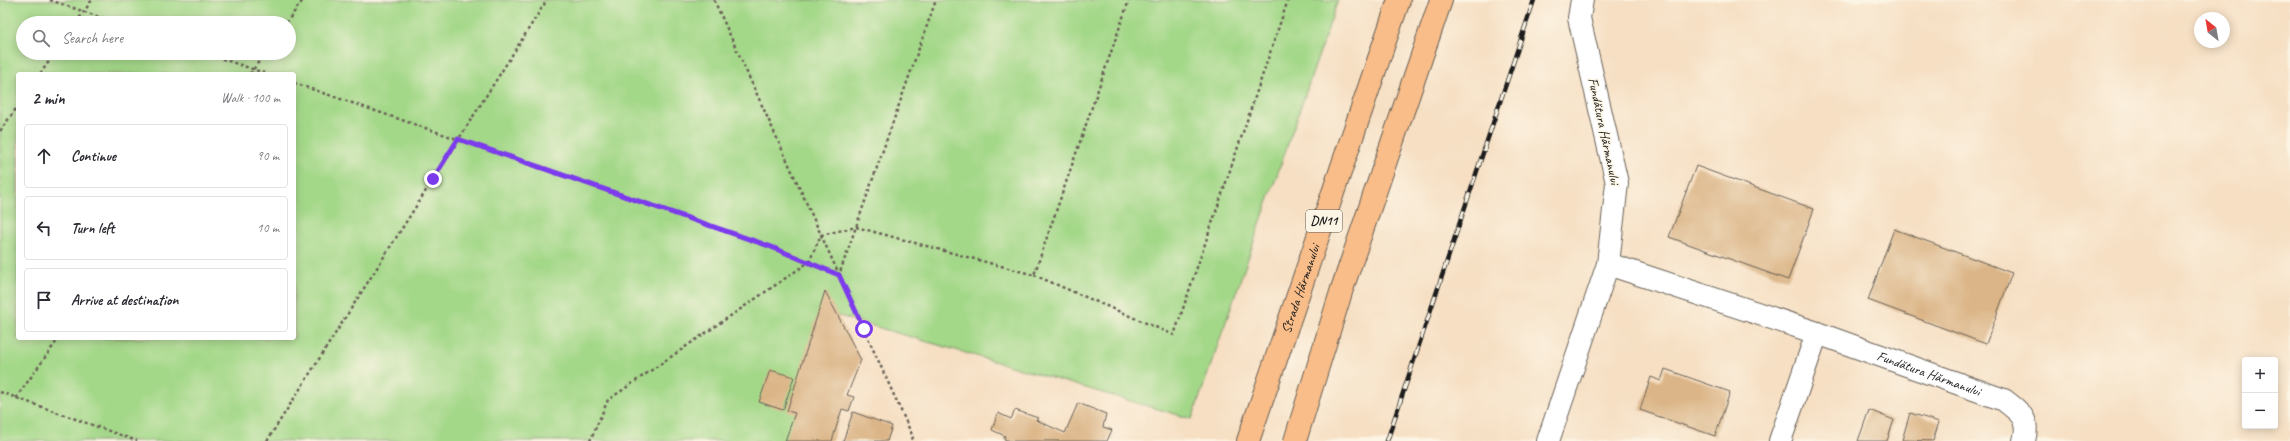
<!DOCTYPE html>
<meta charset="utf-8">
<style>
:root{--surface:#fff;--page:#f2f2f3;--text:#2b2b33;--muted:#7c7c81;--line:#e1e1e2}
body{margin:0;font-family:Caveat,sans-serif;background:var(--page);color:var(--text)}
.controls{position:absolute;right:12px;bottom:12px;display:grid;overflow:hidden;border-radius:4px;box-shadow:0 2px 10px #0003}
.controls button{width:36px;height:36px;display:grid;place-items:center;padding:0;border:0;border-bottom:1px solid var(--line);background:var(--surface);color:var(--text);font:20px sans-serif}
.compass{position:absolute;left:2194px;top:12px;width:36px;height:36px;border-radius:50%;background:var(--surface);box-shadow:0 2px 10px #0003;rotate:329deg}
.stop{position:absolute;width:12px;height:12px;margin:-9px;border:3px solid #7c3aed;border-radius:50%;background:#fff}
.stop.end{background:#7c3aed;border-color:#fff;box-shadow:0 1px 4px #0008}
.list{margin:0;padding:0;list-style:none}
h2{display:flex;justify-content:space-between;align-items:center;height:52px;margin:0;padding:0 16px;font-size:17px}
h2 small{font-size:13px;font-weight:400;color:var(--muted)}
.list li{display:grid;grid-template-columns:26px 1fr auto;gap:12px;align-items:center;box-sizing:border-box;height:64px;margin:0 8px 8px;padding:0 8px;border:1px solid var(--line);border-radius:4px}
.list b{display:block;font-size:15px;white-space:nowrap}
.list em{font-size:13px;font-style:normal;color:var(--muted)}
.icon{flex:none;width:22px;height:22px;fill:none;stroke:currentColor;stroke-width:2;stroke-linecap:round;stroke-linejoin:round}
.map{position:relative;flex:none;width:2290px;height:441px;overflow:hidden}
.search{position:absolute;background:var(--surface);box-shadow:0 2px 10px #0003;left:16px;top:16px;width:280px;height:44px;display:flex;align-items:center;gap:10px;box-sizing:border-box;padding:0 14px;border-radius:22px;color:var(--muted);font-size:15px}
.panel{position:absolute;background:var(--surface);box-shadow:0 2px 10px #0003;left:16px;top:72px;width:280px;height:268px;border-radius:4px}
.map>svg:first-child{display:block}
.green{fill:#a4d889;stroke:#607a52;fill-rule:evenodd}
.building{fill:#dbb587}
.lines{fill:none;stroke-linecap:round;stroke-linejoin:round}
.minor-casing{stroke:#686056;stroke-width:24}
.major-casing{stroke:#686056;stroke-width:24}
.path{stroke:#686056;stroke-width:2.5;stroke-dasharray:3 3;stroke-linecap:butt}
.minor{stroke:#fff;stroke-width:22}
.major{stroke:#f8bd89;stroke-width:22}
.rail-casing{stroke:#1c1c1c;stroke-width:4.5}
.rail{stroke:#fcf5e5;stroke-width:3;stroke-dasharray:9;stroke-linecap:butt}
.route{stroke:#7c3aed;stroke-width:5}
.labels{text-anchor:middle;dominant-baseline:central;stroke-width:3;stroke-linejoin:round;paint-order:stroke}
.shield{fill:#fcf5e5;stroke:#5f5d58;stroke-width:1}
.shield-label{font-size:13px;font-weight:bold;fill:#1c1c1c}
.street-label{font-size:14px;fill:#1c1c1c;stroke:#fcf5e5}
</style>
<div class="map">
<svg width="2290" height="441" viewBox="0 0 2290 441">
<rect width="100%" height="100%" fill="#fcf5e5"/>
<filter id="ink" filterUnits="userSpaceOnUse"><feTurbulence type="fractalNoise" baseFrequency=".025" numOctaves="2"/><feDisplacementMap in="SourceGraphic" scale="8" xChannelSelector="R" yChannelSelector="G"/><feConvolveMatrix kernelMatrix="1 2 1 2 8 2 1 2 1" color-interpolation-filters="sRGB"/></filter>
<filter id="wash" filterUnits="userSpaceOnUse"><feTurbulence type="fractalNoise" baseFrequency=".012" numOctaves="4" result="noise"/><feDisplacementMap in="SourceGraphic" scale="16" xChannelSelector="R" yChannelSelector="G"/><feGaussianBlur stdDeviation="0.9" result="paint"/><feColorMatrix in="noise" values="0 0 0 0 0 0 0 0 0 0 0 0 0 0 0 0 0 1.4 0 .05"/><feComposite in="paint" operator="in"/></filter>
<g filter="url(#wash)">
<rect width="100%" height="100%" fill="#f6dfc3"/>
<path class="green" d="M0,0H1338L1192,419L822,311L788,441H0ZM23,23H289V53H23ZM18,74H294V338H18Z"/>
<g id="blocks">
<g class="building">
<polygon points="1696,166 1814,209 1788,280 1669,237"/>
<polygon points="1894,229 2012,273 1986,344 1868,300"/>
<polygon points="825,291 861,360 847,395 854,397 849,411 842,409 832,441 785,441 795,413 787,411"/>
<polygon points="1665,369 1730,392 1715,436 1640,410 1651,377 1661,381"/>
<polygon points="770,370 794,377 783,410 759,402"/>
<polygon points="1078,403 1106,414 1103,427 1112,430 1107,441 1011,441 1004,439 1005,436 992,430 998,413 1011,419 1015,410 1038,418 1036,420 1065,433"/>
<polygon points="1869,410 1894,420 1887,441 1858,441"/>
<polygon points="853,412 892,426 887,441 843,441"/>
<polygon points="1910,413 1939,422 1933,441 1902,440"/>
</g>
</g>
</g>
<g filter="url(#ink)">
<use href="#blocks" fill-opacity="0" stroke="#686056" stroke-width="1"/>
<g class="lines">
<defs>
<g id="minor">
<path id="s1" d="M1608,264L1817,333L2004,400C2021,413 2030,419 2024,441"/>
<polyline points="1548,441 1608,264 1617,183 1579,18 1582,0"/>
<polyline points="1780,441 1817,333"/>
</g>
<g id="major">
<path id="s2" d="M1248,441L1399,0"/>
<polyline points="1295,441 1342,289 1441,0"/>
</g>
</defs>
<use href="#minor" class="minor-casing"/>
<use href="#major" class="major-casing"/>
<g class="path">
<polyline points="50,0 117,23"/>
<polyline points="714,0 913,437 911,441"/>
<polyline points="76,23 92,0"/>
<polyline points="286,23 303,0"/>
<polyline points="205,53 267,74"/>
<polyline points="40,74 55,53"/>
<polyline points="250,74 265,53"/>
<polyline points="294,83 769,246 839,275 936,0"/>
<polyline points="0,131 18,106"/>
<polyline points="1034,275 1174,335 1288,0"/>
<polyline points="0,392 137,441"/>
<polyline points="16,398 59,338"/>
<polyline points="267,441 547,0"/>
<polyline points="590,441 608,400 809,262 821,235 856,227 1034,275 1129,0"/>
</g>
<use href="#minor" class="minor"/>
<use href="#major" class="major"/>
<defs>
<polyline id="rail" points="1387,441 1534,0"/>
</defs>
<use href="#rail" class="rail-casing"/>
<use href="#rail" class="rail"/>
</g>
</g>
<g class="lines" filter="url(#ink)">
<polyline class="route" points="433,179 458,139 769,246 839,275 864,329"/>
</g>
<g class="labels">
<rect class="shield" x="1306" y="210" width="36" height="22" rx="3"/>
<g class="shield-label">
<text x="1324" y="221">DN11</text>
</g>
<g class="street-label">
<text transform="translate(1604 131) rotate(78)">Fundătura Hărmanului</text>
<text stroke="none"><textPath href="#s2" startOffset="161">Strada Hărmanului</textPath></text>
<text stroke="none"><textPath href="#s1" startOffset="339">Fundătura Hărmanului</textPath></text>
</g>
</g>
</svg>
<div class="controls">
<button>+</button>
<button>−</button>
</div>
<svg class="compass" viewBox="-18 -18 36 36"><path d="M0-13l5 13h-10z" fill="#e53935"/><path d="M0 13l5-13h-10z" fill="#7c7c81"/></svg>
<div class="stop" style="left:864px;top:329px"></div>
<div class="stop end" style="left:433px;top:179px"></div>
<div class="search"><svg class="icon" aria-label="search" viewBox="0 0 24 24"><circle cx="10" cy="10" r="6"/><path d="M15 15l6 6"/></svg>Search here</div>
<section class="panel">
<h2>2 min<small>Walk · 100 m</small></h2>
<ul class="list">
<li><svg class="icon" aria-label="ahead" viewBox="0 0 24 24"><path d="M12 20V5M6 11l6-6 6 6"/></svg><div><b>Continue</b></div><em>90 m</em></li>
<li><svg class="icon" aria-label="left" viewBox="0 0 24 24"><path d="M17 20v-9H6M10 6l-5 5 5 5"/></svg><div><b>Turn left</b></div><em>10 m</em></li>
<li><svg class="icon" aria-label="arrive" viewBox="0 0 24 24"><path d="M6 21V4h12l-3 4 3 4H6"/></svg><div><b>Arrive at destination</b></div></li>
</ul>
</section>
</div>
